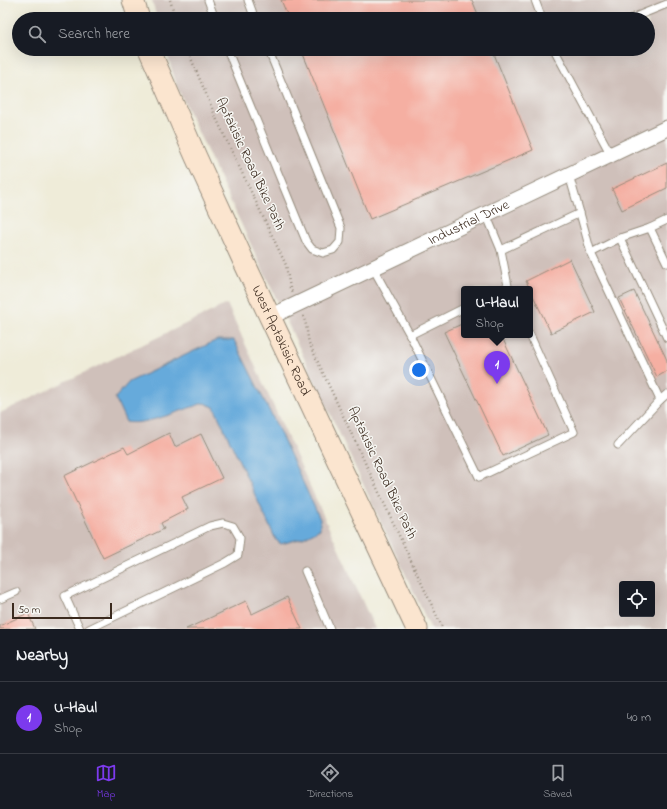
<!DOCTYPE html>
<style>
:root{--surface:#171b24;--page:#242831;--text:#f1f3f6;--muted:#9ea1a6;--line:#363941;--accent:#7c3aed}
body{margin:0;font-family:"Indie Flower",sans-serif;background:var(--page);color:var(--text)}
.controls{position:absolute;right:12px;bottom:12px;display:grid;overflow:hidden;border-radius:4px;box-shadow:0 4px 16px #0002}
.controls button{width:36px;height:36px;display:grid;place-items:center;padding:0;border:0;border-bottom:1px solid var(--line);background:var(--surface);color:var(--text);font:20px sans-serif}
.scale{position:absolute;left:12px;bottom:10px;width:100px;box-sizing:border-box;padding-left:4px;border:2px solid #3b2a1e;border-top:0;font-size:11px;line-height:14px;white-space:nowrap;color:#3b2a1e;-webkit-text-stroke:3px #f6f6f2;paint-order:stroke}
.you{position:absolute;left:419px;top:370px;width:14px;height:14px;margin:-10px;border:3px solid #fff;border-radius:50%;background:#1a73e8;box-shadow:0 0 0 6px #1a73e833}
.badge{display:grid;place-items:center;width:26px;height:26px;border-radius:50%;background:var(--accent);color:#fff;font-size:13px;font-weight:700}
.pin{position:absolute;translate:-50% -33px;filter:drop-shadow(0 1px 2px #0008)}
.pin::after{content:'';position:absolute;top:21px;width:14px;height:12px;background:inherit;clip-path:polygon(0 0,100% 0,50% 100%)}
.popup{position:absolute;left:461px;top:286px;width:72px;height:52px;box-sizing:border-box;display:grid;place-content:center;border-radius:4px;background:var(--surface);filter:drop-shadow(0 1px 3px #0005);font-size:13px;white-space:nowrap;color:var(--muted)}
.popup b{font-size:15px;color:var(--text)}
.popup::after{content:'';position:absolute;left:50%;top:100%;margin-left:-8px;border:8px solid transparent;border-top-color:var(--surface)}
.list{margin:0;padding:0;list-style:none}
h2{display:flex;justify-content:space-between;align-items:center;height:52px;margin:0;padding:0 16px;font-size:17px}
h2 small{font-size:13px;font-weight:400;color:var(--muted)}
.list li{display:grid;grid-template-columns:26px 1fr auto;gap:12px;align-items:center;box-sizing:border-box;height:72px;padding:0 16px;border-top:1px solid var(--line)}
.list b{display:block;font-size:15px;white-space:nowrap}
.list p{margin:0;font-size:13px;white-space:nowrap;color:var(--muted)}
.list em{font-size:13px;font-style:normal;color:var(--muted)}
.icon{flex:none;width:22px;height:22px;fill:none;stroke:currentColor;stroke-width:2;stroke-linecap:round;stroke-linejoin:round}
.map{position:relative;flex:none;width:667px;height:629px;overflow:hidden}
.search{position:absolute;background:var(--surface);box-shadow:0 4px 16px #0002;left:12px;right:12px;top:12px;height:44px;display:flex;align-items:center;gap:10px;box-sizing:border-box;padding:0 14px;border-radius:22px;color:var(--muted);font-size:15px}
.sheet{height:124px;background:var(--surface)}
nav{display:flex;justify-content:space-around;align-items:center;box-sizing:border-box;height:56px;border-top:1px solid var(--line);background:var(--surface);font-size:11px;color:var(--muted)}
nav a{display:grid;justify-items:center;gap:2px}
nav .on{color:var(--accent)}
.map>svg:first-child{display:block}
.industrial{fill:#cfc0ba;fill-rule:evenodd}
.water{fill:#66aadb;stroke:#506a7c}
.building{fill:#f5afa2}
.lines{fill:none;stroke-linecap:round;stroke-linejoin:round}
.service-casing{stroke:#958b7c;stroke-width:9}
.minor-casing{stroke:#958b7c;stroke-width:17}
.secondary-casing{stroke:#958b7c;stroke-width:23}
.path{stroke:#958b7c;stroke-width:2.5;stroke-dasharray:1 3;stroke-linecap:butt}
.service{stroke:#fff;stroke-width:7}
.minor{stroke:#fff;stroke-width:15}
.secondary{stroke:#fbe5cf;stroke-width:21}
.labels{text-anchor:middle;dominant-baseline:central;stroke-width:3;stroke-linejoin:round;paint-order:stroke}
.street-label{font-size:14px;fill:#3b2a1e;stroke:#f6f6f2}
</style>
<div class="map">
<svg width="667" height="629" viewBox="0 0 667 629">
<rect width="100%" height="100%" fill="#f6f6f2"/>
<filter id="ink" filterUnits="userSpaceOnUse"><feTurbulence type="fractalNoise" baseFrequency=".025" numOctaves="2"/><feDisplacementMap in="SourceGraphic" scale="8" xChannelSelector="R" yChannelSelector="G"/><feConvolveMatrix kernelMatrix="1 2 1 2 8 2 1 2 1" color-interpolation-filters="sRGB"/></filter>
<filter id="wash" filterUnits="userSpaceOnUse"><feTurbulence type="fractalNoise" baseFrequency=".012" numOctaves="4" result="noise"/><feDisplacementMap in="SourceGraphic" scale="16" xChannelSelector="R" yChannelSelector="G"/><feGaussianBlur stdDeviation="0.9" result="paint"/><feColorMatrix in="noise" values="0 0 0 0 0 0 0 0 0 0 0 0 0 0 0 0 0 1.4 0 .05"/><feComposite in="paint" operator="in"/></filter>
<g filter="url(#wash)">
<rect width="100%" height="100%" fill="#efecd9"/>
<g class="industrial">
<path d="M152,0H667V629H431L177,87L166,49H648V19H157ZM464,289H530V335H464ZM622,584H652V614H622Z"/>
<polygon points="227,304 375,629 0,629 0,413"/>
</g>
<path class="water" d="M217,340H234L277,426L320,519V529L303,538L281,544L276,540L214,407L204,403C184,409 146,426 126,422L115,398L129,382Z"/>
<g id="blocks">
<g class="building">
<polygon points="281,0 472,0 480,19 289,19"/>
<polygon points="301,49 492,49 533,150 370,219"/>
<polygon points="667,163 667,188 622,210 612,189"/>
<polygon points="570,259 595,312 551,333 526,281"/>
<polygon points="634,291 667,360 667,371 657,377 619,298"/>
<polygon points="464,323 464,335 501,335 548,435 503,456 444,332"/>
<polygon points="169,433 175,447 201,434 222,478 182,497 188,509 161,523 164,529 103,558 64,476 124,447 128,454"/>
<polygon points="287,597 302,629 186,629 246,601 252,614"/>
<polygon points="28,613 35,629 0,629 0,626"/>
</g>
</g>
</g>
<g filter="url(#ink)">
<use href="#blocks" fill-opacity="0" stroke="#958b7c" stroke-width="1"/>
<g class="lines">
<defs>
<g id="service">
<polyline points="208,0 215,19"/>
<polyline points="248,0 255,19"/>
<polyline points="535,0 542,19"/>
<polyline points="630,19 667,4"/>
<polyline points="227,49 306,241 312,249 323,253 333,250 340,242 341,228 268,49"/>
<polyline points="554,49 611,155"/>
<polyline points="580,213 591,253 660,400 618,445"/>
<polyline points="486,214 501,250 508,286 503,289"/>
<polyline points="650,228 667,220"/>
<polyline points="620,238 650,228 667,263"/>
<polyline points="501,250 580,213 569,175"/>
<polyline points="591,253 620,238 667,338"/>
<polyline points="373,268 410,335 464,308"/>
<polyline points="410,335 479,477 574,432 530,335"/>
<polyline points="660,400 667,394"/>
<polyline points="305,571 330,629"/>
<polyline points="0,599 16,592"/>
<polyline points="80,629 65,596 210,526 223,523 233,526 240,538 238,555 225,563 89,629"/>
</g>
<g id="minor">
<path id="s1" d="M270,317L667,128"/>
</g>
<g id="secondary">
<polyline points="133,0 139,19"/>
<path id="s2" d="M149,49L196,157L244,262L417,629"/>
</g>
</defs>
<use href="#service" class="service-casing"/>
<use href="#minor" class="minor-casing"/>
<use href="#secondary" class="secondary-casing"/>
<g class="path">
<polyline points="170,0 176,19"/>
<polyline points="187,49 217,120 286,265 290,288 292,292"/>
<path d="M303,316C307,325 307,334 309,343L443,629"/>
</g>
<use href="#service" class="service"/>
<use href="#minor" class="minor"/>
<use href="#secondary" class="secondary"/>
</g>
</g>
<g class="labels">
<g class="street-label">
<text transform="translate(250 164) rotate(65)">Aptakisic Road Bike Path</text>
<text stroke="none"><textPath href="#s1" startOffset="220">Industrial Drive</textPath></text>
<text stroke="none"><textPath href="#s2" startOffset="320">West Aptakisic Road</textPath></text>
<text transform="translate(382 473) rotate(65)">Aptakisic Road Bike Path</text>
</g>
</g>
</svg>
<div class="controls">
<button><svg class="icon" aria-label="locate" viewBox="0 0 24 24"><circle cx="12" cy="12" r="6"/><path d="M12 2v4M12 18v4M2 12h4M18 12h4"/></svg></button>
</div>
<div class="scale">50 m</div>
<div class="you"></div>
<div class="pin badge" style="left:497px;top:384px">1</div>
<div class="popup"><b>U-Haul</b>Shop</div>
<div class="search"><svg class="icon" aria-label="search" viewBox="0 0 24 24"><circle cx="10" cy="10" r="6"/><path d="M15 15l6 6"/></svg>Search here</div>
</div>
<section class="sheet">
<h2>Nearby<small></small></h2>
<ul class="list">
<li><span class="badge">1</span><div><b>U-Haul</b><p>Shop</p></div><em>40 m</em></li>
</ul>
</section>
<nav>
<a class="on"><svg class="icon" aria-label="map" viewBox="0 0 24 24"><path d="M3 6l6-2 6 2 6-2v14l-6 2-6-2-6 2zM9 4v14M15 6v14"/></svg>Map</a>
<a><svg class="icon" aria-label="directions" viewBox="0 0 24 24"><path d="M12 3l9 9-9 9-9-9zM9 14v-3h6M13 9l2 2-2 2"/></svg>Directions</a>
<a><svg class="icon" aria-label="saved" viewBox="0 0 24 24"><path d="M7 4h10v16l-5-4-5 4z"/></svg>Saved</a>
</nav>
